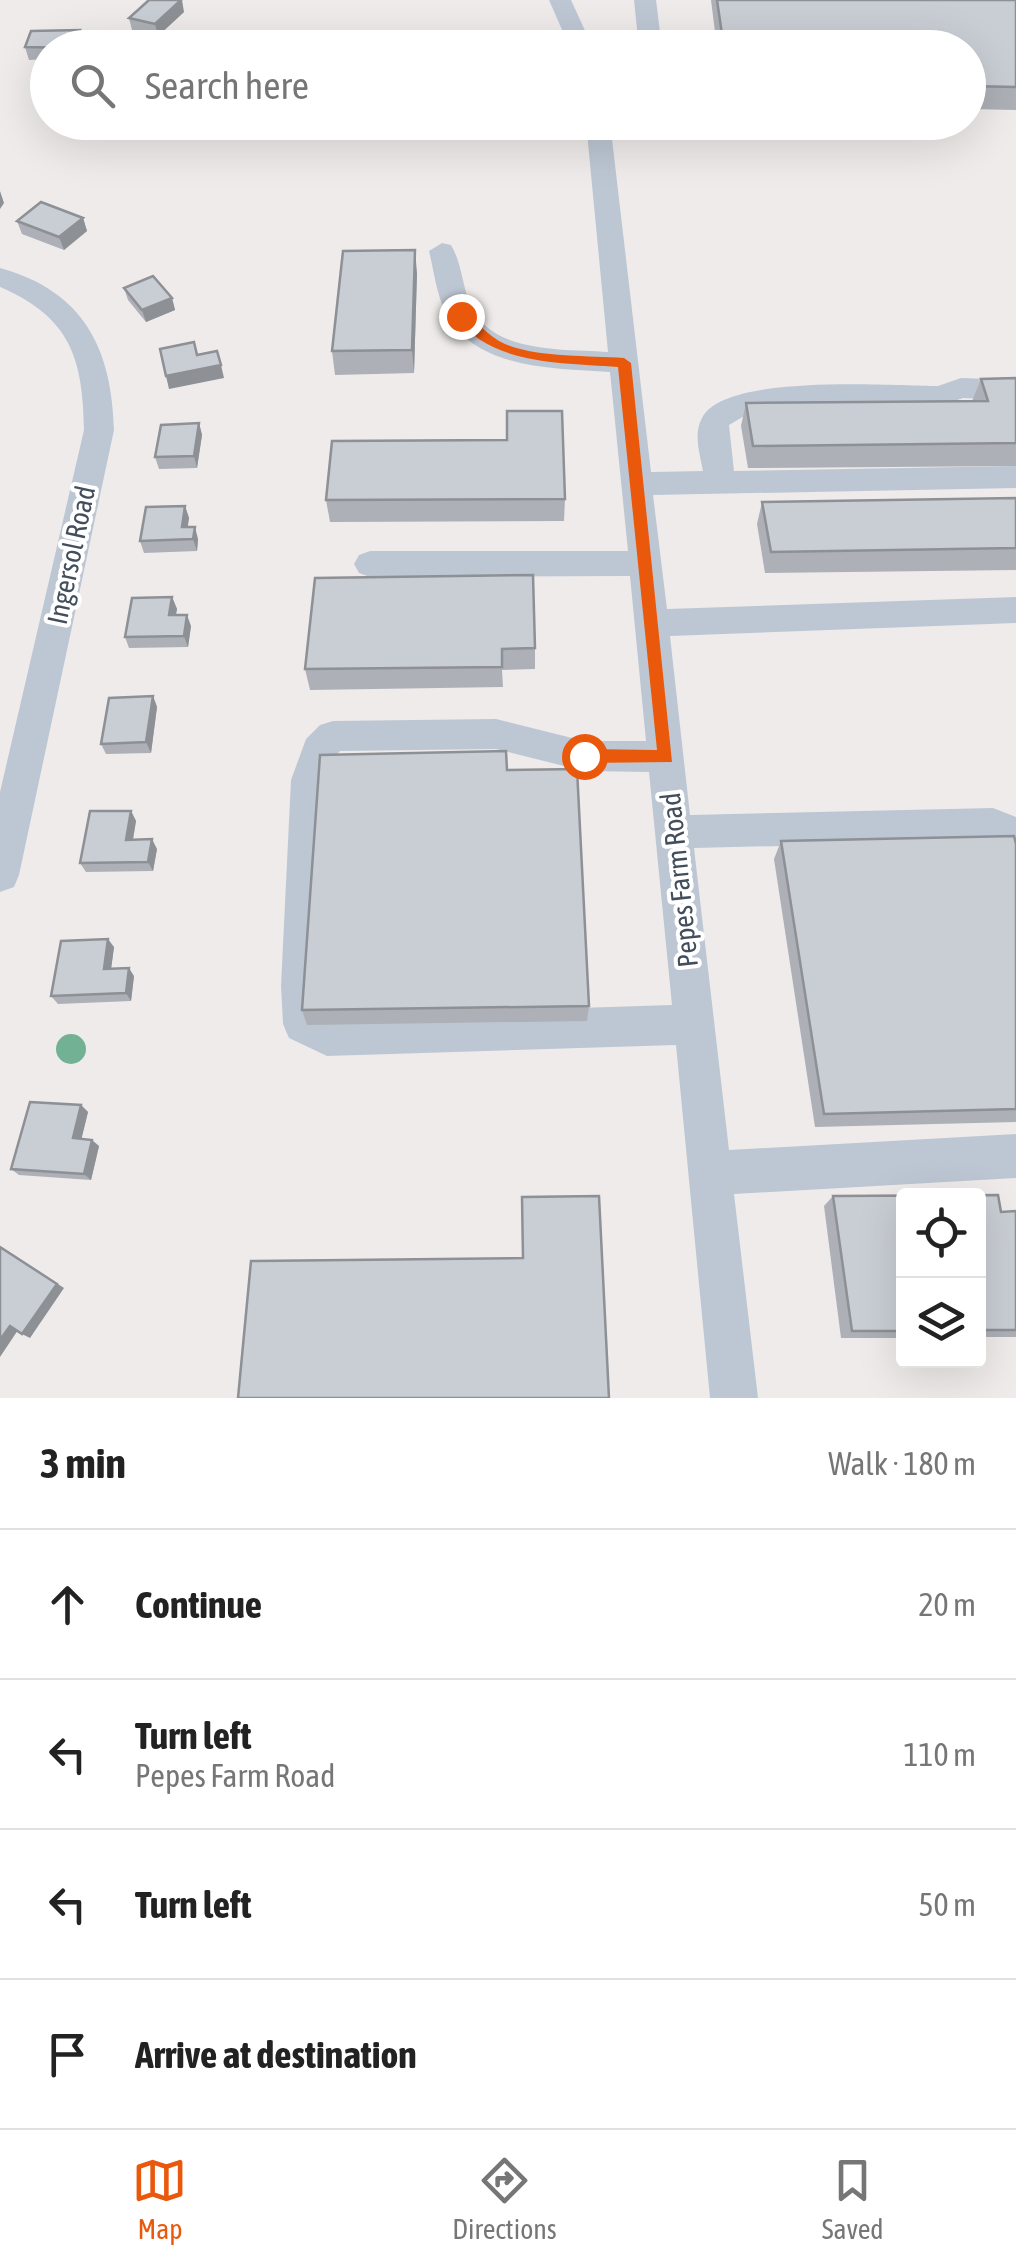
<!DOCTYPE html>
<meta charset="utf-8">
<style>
:root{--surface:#fff;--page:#f2f2f2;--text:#222;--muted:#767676;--line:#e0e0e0;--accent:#ea580c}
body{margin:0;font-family:"Asap Condensed",sans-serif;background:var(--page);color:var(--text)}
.controls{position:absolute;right:30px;bottom:30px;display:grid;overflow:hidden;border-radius:10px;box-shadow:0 10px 40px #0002}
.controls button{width:90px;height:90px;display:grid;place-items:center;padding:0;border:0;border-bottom:2px solid var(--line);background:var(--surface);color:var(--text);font:50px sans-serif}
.stop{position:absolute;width:30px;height:30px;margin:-22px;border:8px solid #ea580c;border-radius:50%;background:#fff}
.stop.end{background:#ea580c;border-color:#fff;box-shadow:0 2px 10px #0008}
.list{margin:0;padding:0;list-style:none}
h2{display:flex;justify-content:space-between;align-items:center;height:130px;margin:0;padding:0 40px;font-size:42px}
h2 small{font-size:32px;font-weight:400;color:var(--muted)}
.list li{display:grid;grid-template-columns:65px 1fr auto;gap:30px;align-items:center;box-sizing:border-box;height:150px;padding:0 40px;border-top:2px solid var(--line)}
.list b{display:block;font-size:38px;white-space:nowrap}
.list p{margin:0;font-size:32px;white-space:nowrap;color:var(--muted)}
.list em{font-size:32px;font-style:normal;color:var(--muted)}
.icon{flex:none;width:55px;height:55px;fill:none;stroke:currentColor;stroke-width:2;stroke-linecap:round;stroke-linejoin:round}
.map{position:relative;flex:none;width:1016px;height:1398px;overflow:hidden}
.search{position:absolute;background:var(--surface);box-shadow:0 10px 40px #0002;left:30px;right:30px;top:30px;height:110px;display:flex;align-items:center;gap:25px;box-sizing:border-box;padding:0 35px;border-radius:55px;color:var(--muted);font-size:38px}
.sheet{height:730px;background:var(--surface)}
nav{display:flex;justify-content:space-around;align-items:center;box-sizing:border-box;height:140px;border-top:2px solid var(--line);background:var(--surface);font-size:28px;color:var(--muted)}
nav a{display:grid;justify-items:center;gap:5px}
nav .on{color:var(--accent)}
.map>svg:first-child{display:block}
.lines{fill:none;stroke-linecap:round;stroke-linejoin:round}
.minor{fill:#bdc7d3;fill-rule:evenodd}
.tree{fill:#72b194}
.wall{fill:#adb0b6}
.shaded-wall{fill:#8d9094}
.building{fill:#c9cdd4;stroke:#8d9094;stroke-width:2.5}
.route{fill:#ea580c}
.labels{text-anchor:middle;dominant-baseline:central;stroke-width:8;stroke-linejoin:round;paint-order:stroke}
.street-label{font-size:28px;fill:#424e5b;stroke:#fff}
</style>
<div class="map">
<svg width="1016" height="1398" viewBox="0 0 1016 1398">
<rect width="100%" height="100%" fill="#efebeb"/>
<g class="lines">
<g class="minor">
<polygon points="549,0 571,0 593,48 570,48"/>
<polygon points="634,0 656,0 662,48 639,48"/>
<path d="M586,122H610L651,472L703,471C700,454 693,434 702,418C725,373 891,386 938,386L961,378L1016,380V400L963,398L940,406H771L751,412L729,425L734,471L1016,466V488L653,495L667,609L1016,597V623L670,636L690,815L993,808L1016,817V851L991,841L694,848L729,1150L1016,1134V1178L734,1194L758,1398H710L676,1045L327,1056L289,1038L283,1024L281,986L291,780L306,739L320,725L333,721L496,719L584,741H646L630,576L370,577L359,573L354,564L359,555L370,551H628L610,372C553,368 474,370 445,311C436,292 434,271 429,251L442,243L451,245C462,263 462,286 471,306C492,354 565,349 608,352ZM496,749L584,771L649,772L672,1005L330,1016L323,1012L325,800L332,760L340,751Z"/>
<path d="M0,268C84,291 112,349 114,430L19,875L14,887L0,892V792L84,430C83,358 70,317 0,287Z"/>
</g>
</g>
<circle class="tree" cx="71" cy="1049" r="15"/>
<g class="wall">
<polygon points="711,0 1016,0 1016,110 968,109 968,48 717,48"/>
<polygon points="184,12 158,36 132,30 129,18"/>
<polygon points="83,43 82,48 48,48 48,59 29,60 25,47"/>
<polygon points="83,218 87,231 64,250 22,234 17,221"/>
<polygon points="417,273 414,373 335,375 332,351"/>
<polygon points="124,288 172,298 175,310 146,322 128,300"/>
<polygon points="1016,378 1016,466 748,468 741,426 746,403 972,401 981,379"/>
<polygon points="199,423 202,435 197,468 159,469 155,457"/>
<polygon points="1016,498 1016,570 765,573 757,524 762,502"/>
<polygon points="565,499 564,521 330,522 326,500"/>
<polygon points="185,506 189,518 187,527 198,539 197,551 144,553 140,541"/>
<polygon points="315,578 535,648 535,669 502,670 503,687 310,690 305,669"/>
<polygon points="172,597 177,609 175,615 191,626 188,647 129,648 125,637"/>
<polygon points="153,696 157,707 151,753 106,754 101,744"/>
<polygon points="507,770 589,1006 587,1021 307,1025 302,1010"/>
<polygon points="131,811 136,821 133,840 157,849 153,871 86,872 80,863"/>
<polygon points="781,841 1016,844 1016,1122 815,1127 774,859"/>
<polygon points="114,947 111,969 134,976 131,1001 58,1004 51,996"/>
<polygon points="81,1105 88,1112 81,1139 99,1146 91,1180 19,1175 11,1169"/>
<polygon points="998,1195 1001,1212 1016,1211 1016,1337 978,1337 978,1196 904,1196 904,1338 841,1338 824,1206 833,1196"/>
</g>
<g class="shaded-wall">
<polygon points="182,0 184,12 158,36 155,24"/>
<polygon points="80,30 83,43 82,48 74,48"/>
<polygon points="0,191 4,203 0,209"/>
<polygon points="83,218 87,231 64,250 59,237"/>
<polygon points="415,250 417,273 414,373 412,350"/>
<polygon points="172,298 175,310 146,322 142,310"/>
<polygon points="221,365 224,378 169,389 166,376"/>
<polygon points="199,423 202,435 197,468 194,456"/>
<polygon points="185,506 189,518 186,539 182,527"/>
<polygon points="195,527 198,539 197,551 193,539"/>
<polygon points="172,597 177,609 174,627 169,615"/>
<polygon points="187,615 191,626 188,647 184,636"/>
<polygon points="153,696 157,707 151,753 146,742"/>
<polygon points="131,811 136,821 131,850 126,840"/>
<polygon points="152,839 157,849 153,871 148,862"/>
<polygon points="108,939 114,947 110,977 104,969"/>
<polygon points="129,968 134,976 131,1001 126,993"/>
<polygon points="81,1105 88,1112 80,1145 73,1138"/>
<polygon points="92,1140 99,1146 91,1180 84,1174"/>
<polygon points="0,1246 64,1288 30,1338 22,1334"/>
<polygon points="10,1326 18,1330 0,1357 0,1340"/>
</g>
<g class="building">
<polygon points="149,0 181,0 155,24 129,18"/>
<polygon points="717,0 1016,0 1016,87 968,86 968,48 724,48"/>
<polygon points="80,30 74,48 25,47 31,31"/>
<polygon points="41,202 83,218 59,237 17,221"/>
<polygon points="415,250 412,350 332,351 343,251"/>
<polygon points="153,276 172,298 142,310 124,288"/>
<polygon points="194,342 197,355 217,351 221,365 166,376 160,349"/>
<polygon points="1016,378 1016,443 753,446 746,403 988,401 981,379"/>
<polygon points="507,411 562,411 565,499 326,500 332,441 507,440"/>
<polygon points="199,423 194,456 155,457 161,425"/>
<polygon points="1016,498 1016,548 771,552 762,502"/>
<polygon points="185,506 182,527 195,527 193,539 140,541 146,507"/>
<polygon points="533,575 535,648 502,649 502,667 305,669 315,578"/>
<polygon points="172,597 169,615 187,615 184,636 125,637 132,598"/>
<polygon points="153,696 146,742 101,744 109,698"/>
<polygon points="506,751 507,770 577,769 589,1006 302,1010 320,755"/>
<polygon points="90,811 131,811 126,840 152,839 148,862 80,863"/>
<polygon points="1014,836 1016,844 1016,1109 824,1114 781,841"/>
<polygon points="108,939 104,969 129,968 126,993 51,996 61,941"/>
<polygon points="30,1102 81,1105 73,1138 92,1140 84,1174 11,1169"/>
<polygon points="998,1195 1001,1212 1016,1211 1016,1330 978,1330 978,1196 904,1196 904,1331 852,1331 833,1196"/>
<polygon points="599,1196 609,1398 238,1398 251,1261 523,1258 522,1197"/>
<polygon points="0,1247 57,1284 22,1334 10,1326 0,1340"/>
</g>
<path class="route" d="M461,311C477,320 487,336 505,344C540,358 587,355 624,358L631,363L672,762L584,763L575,756L584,749L657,750L618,367C560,362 493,366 454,316Z"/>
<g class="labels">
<g class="street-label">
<text transform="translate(71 555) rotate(-78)">Ingersol Road</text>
<text transform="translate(679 880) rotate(-96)">Pepes Farm Road</text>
</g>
</g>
</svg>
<div class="controls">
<button><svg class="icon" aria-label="locate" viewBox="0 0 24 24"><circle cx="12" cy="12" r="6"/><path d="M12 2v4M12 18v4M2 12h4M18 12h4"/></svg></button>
<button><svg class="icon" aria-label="layers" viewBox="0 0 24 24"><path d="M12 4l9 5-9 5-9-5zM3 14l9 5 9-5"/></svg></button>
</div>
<div class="stop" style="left:584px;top:756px"></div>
<div class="stop end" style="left:461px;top:316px"></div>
<div class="search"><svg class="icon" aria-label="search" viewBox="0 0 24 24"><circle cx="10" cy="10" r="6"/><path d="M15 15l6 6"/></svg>Search here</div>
</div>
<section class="sheet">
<h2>3 min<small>Walk · 180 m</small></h2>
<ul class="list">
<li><svg class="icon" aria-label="ahead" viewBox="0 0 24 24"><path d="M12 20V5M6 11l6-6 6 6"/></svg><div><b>Continue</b></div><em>20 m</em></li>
<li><svg class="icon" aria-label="left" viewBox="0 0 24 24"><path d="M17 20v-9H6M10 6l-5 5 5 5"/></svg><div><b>Turn left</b><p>Pepes Farm Road</p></div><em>110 m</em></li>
<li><svg class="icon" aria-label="left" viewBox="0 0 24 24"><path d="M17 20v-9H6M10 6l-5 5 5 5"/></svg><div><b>Turn left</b></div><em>50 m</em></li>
<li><svg class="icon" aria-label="arrive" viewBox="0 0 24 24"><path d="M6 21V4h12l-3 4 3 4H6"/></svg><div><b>Arrive at destination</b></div></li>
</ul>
</section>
<nav>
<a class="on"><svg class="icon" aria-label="map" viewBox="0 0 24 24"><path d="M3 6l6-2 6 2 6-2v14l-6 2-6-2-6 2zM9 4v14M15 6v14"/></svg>Map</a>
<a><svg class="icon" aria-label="directions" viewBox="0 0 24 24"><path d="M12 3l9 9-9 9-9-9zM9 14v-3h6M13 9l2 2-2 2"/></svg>Directions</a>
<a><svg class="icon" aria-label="saved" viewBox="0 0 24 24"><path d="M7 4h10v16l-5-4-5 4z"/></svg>Saved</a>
</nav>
